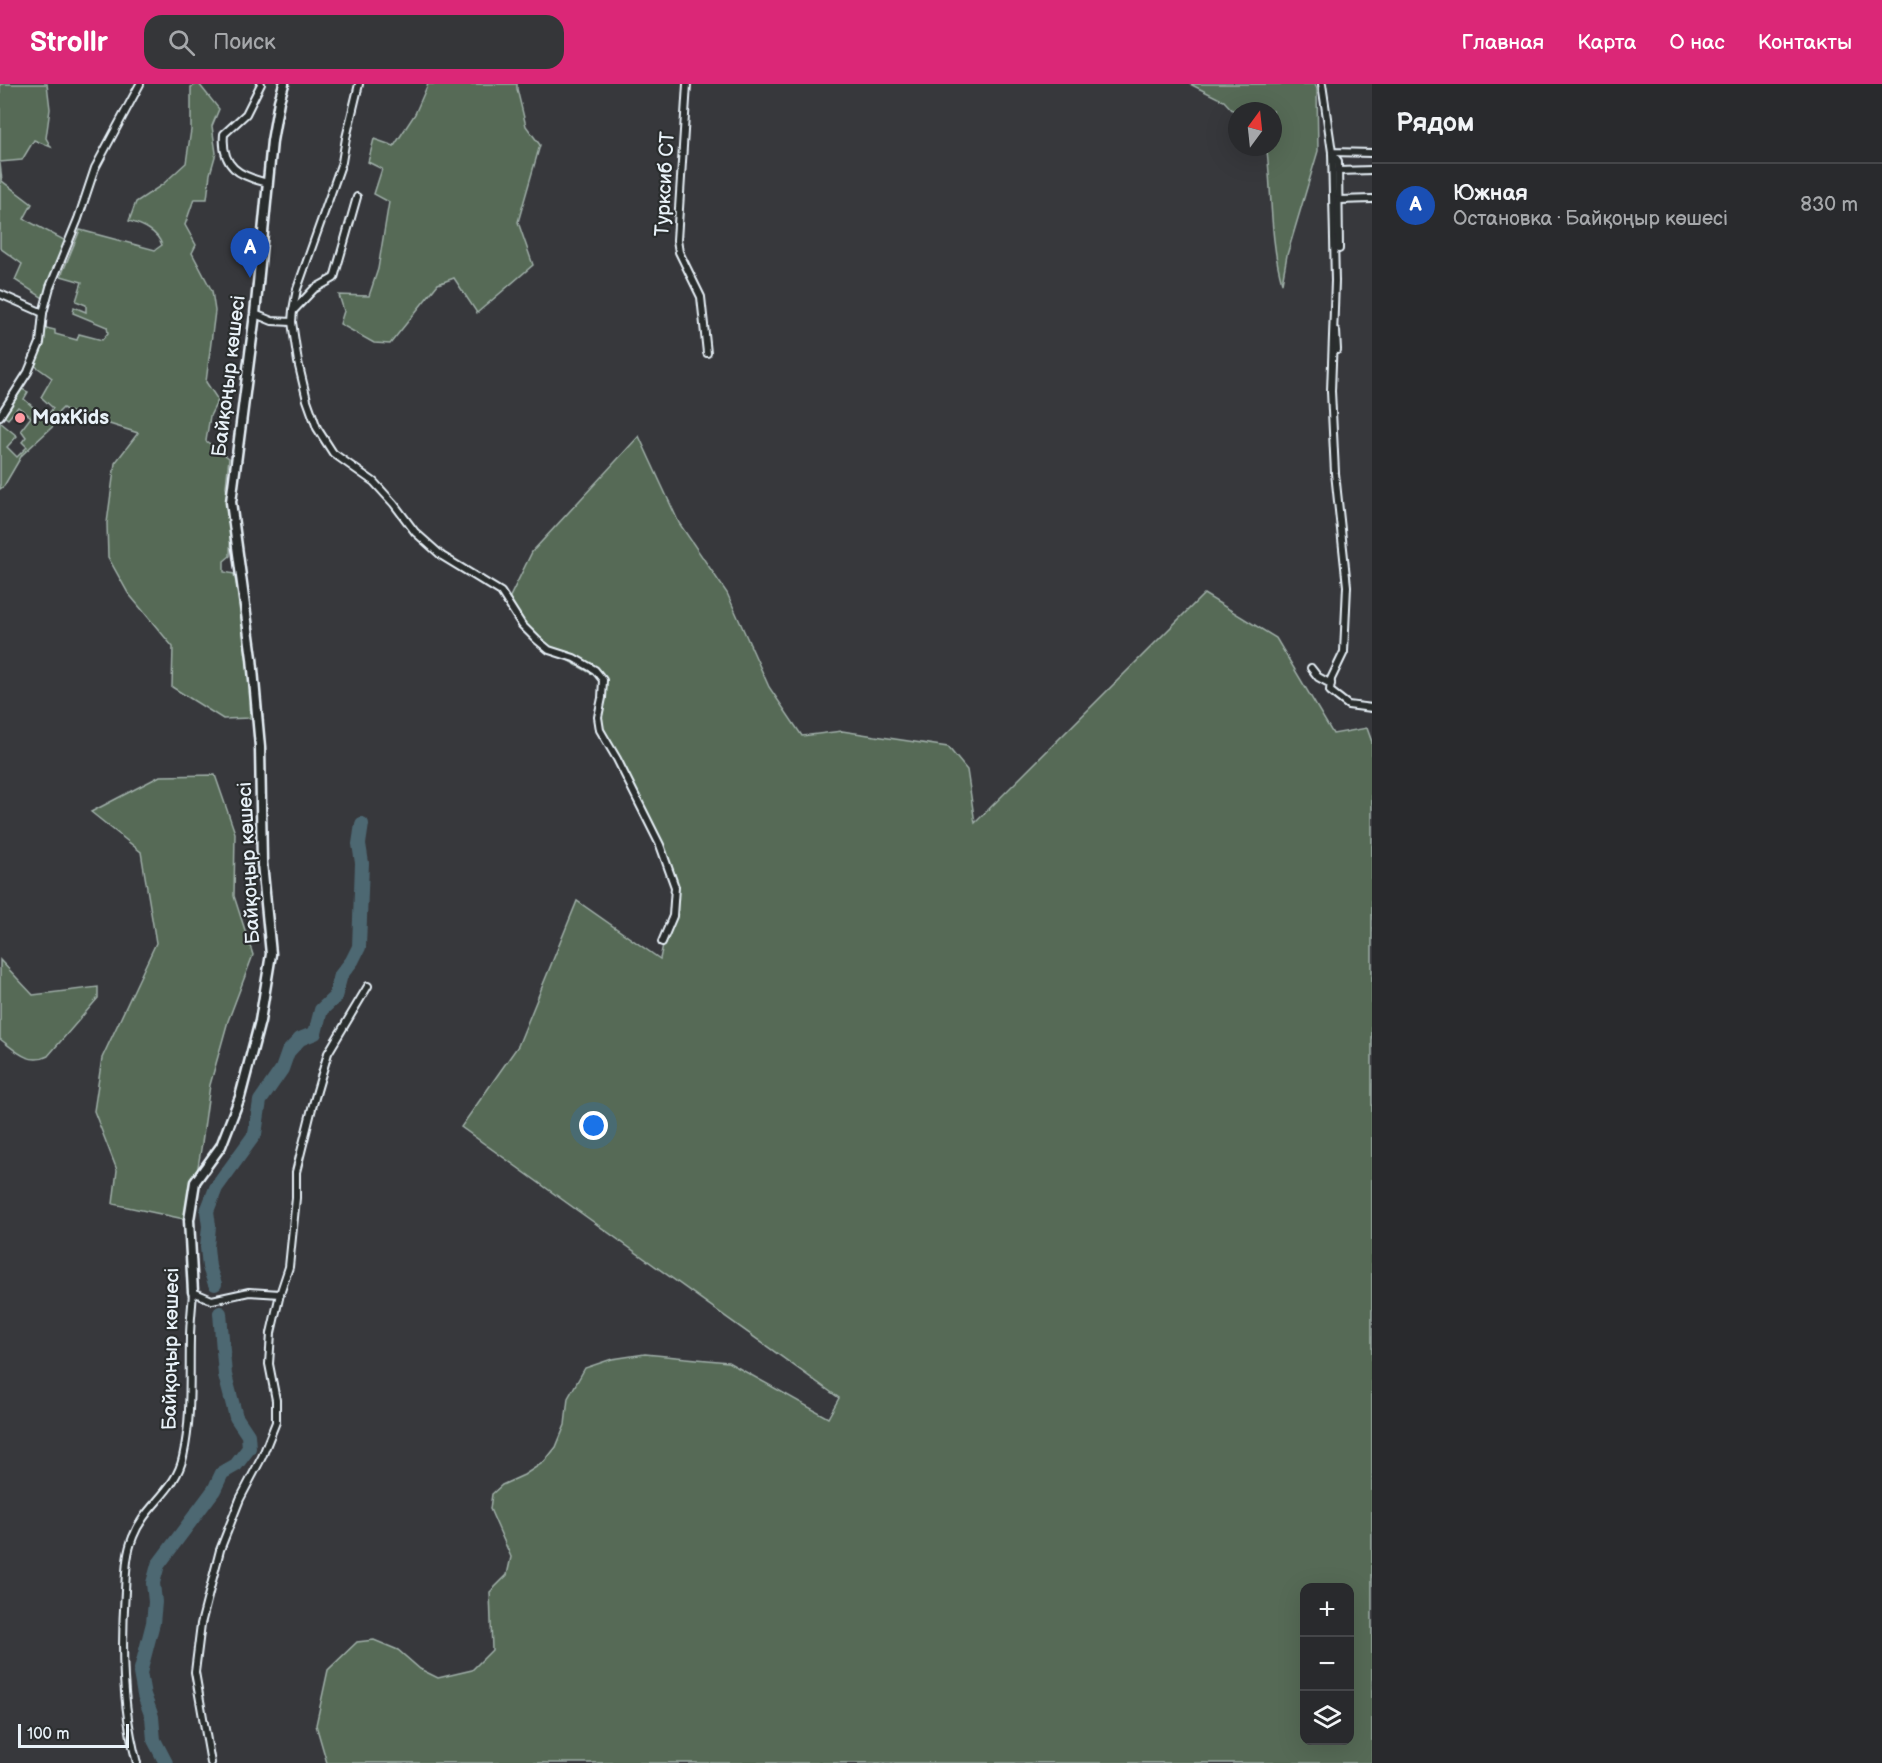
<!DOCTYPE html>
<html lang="ru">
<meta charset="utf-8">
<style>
:root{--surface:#292a2d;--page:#353639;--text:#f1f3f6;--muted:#a5a7aa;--line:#454649;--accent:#db2777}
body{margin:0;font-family:"Balsamiq Sans",sans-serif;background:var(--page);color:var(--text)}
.controls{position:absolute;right:18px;bottom:18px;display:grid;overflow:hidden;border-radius:12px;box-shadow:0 6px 24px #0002}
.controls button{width:54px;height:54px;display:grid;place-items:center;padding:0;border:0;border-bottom:2px solid var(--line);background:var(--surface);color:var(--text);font:30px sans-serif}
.compass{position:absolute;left:1228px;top:18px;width:54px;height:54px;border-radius:50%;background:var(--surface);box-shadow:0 6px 24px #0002;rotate:15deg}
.scale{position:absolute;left:18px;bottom:15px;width:111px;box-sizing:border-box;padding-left:6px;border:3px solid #e8f1f8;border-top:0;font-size:16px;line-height:21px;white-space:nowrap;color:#e8f1f8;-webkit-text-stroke:4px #2a2d2e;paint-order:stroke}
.you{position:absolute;left:594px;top:1042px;width:21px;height:21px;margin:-15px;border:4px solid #fff;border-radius:50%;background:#1a73e8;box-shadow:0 0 0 9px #1a73e833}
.badge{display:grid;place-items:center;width:39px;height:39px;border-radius:50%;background:var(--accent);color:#fff;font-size:20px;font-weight:700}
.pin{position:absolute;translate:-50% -50px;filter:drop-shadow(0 2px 3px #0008)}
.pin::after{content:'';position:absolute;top:32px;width:21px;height:18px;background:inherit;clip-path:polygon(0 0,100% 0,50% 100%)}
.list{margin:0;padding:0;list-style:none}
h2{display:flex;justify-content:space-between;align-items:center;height:78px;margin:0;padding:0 24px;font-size:26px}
h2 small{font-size:20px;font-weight:400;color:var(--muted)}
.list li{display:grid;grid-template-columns:39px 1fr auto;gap:18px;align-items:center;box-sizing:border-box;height:84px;padding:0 24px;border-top:2px solid var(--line)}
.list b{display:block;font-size:22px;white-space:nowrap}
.list p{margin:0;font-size:20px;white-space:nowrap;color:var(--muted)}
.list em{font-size:20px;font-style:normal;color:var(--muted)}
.icon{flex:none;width:33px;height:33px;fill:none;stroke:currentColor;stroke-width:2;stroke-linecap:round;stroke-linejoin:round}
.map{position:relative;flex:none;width:1372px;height:1679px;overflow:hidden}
header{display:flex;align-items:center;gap:36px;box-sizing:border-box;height:84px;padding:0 30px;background:var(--accent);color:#fff}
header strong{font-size:28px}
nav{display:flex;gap:33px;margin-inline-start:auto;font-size:21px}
.search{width:420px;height:54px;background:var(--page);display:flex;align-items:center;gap:15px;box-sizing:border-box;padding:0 21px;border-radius:18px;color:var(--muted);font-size:22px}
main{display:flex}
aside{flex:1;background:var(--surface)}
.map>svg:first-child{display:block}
.green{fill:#566b57;stroke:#9faea8;stroke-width:1.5;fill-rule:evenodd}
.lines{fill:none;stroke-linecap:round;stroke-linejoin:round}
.river{stroke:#4d6772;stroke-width:14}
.minor-casing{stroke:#e8f1f8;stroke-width:10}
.tertiary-casing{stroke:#e8f1f8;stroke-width:13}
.minor{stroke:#2a2d2e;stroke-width:6}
.tertiary{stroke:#2a2d2e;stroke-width:8}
.poi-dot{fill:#ff9aa2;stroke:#2a2d2e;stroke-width:2}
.labels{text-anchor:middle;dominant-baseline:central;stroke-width:4.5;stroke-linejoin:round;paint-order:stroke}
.street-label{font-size:20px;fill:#e8f1f8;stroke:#2a2d2e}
.poi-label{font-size:20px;font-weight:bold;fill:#e8f1f8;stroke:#2a2d2e;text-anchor:start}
</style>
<header>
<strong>Strollr</strong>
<div class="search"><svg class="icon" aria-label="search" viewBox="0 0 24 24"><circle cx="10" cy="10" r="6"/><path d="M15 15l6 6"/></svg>Поиск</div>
<nav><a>Главная</a><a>Карта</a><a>О нас</a><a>Контакты</a></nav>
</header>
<main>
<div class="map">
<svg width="1372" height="1679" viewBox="0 0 1372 1679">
<rect width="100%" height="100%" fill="#37383c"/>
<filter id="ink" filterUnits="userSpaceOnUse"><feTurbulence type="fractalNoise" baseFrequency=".0167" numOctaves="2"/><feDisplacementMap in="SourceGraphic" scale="12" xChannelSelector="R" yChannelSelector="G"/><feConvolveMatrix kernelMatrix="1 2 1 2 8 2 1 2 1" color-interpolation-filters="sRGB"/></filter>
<g filter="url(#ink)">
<g class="green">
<polygon points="0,0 47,0 50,25 46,54 51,63 34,56 22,76 0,78"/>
<path d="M197,0H199L219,25L212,42L216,69L210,90L207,115H194L185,141L196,161L192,169L212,207L215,227L206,298L218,316L210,332L206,357L229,374L226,403L231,431L230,472L224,477V488L234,490L239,511L248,514L251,606L250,634L223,635L172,603L173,563L128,509L108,473L107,439L115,379L138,349L68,327L63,324L58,329L63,333L22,371L4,402L0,405V338L17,352L7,363L17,373L27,363L22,358L26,353L21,346L31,333L18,323L8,335L4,332L22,305L28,308L24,315L41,330L48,331L53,324L41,313L52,294L34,281L46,244L55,246V250L77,256L79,250L102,256L108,249L107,243L73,229L74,223L86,228V221L76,217L82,198L61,192L80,146L155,166L162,161C157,147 143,141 129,137L136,118L162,101L186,79L191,46V3Z"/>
<polygon points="428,0 517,0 517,5 526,42 540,61 518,138 533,181 477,229 454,194 438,200 390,260 374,259 340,240 344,227 339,211 369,212 378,185 389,118 374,110 382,85 368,78 374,55 394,62 415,30"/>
<path d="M1190,0H1315L1317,5L1318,67L1287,171L1282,199C1270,156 1272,110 1267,67L1264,63H1273V27H1237V31L1224,17Z"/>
<polygon points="0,79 2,97 32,120 24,135 66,157 43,214 15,196 22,180 0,164"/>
<path d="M639,352L679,439L727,509L769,603L802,652L842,647L948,663L967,686L975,739L1204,510L1276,554L1333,650L1367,644L1372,658V1679H327L316,1641L328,1586L357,1558L374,1556L398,1566L420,1585L438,1594L472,1586L492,1566L490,1508L507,1491L511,1473L490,1425L492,1410L502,1401L524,1391L544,1378L556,1363L565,1341L568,1314L585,1284L612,1275L645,1270L728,1278L828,1334L839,1314L461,1043L518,962L577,817L660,875L675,803L598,633L603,596L549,566L507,519L532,468ZM1304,1504H1350V1656H1304Z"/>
<polygon points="215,691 235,749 234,812 253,871 228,937 210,1001 202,1059 189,1136 113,1120 117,1086 94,1027 102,974 156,859 141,768 91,728 160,692"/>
<path d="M0,876L33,911L98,903V914L48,972C29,982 15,966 0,955Z"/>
</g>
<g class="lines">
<g class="river">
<polyline points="215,1200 209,1183 207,1163 209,1142 207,1127 216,1104 255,1050 260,1017 282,985 288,968 300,955 315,949 321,926 335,913 341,891 352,877 359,863 362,779 359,760 362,740"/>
<polyline points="166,1679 154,1656 152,1633 144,1611 140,1589 153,1539 155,1518 153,1499 158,1481 214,1406 222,1389 236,1381 249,1364 248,1351 236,1333 225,1291 220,1229"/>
</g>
<defs>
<g id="minor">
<path d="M261,0L246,30L224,50C221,83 239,92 268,99"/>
<polyline points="359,0 346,54 342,78 297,205 293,226 292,238 298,278 307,316 317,344 333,369 374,398 394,420 415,448 442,472 501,508 522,541 537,556 549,566 574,574 595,586 603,596 602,614 598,633 600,646 617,675 660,761 675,803 673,832 662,858"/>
<polyline points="687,0 677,156 679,168 701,213 707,269"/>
<polyline points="1322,0 1332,68 1372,69"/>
<polyline points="1332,68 1335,197 1331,307 1335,389 1347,502 1344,568 1331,595 1330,607 1348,621 1372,624"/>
<polyline points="1332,69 1338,77 1339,165"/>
<polyline points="1338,87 1372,86"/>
<polyline points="1339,116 1372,115"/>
<polyline points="0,210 43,229"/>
<polyline points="294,226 314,205 334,194 357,113"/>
<polyline points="255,230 272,237 292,238"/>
<polyline points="1336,247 1337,266"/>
<polyline points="0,332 28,288 40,259 43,229 50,203 78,135 95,84 140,0"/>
<polyline points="1311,584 1318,593 1331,600"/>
<path d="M137,1679C122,1624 121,1564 125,1507C126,1488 126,1470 133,1453C145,1421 176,1407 183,1373C192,1333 189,1294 190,1254C190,1239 192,1224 193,1208L212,1216L249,1208L280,1210"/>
<polyline points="211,1679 195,1588 201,1540 220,1466 240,1415 262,1373 276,1338 276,1316 269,1280 271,1249 280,1210 289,1183 296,1114 296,1088 312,1024 328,969 368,902"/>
</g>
<polyline id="tertiary" points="193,1208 189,1136 195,1098 221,1062 240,1013 260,937 271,870 262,779 260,663 252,574 231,418 255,230 272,57 279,17 284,0"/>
</defs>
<use href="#minor" class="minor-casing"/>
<use href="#tertiary" class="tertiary-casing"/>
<use href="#minor" class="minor"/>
<use href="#tertiary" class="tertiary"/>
</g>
</g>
<circle class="poi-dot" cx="20" cy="334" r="6"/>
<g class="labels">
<g class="street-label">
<text transform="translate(665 100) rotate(-87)">Турксиб СТ</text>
<text transform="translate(229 292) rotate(-83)">Байқоңыр көшесі</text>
<text transform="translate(249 779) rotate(-93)">Байқоңыр көшесі</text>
<text transform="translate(171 1265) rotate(-89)">Байқоңыр көшесі</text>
</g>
<g class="poi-label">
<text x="32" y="334">MaxKids</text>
</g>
</g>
</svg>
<div class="controls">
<button>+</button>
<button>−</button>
<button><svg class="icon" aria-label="layers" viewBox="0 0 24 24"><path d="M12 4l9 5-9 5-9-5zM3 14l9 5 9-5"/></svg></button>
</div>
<svg class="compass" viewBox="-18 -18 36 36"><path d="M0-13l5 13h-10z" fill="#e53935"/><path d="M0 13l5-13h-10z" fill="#a5a7aa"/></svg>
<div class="scale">100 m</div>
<div class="you"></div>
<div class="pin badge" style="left:250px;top:194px;background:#1a4fb4">A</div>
</div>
<aside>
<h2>Рядом<small></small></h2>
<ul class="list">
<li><span class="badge" style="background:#1a4fb4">A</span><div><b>Южная</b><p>Остановка · Байқоңыр көшесі</p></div><em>830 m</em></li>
</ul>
</aside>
</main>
